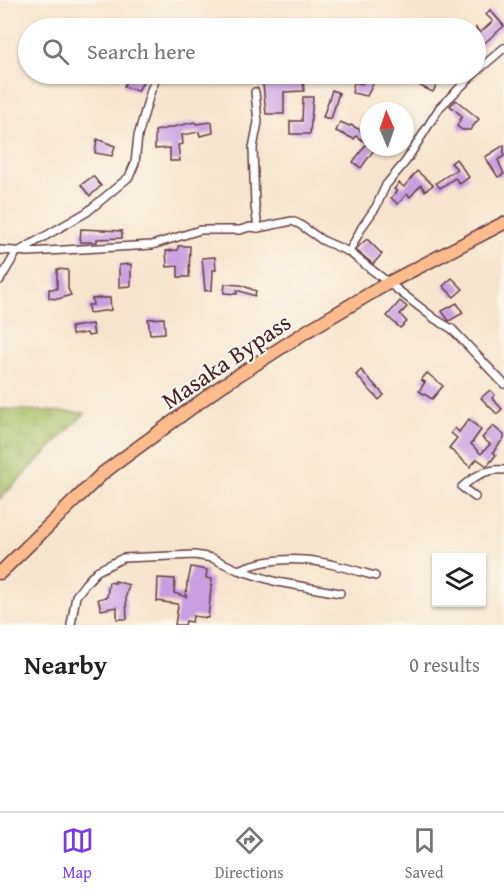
<!DOCTYPE html>
<style>
:root{--surface:#fff;--page:#f2f2f2;--text:#222;--muted:#767676;--line:#e0e0e0;--accent:#7c3aed}
body{margin:0;font-family:"Gentium Book Plus",serif;background:var(--page);color:var(--text)}
.controls{position:absolute;right:18px;bottom:18px;display:grid;overflow:hidden;border-radius:0px;box-shadow:0 2px 4px #0004}
.controls button{width:54px;height:54px;display:grid;place-items:center;padding:0;border:0;border-bottom:2px solid var(--line);background:var(--surface);color:var(--text);font:30px sans-serif}
.compass{position:absolute;left:360px;top:102px;width:54px;height:54px;border-radius:50%;background:var(--surface);box-shadow:0 2px 4px #0004;rotate:358deg}
.list{margin:0;padding:0;list-style:none}
h2{display:flex;justify-content:space-between;align-items:center;height:78px;margin:0;padding:0 24px;font-size:26px}
h2 small{font-size:20px;font-weight:400;color:var(--muted)}
.icon{flex:none;width:33px;height:33px;fill:none;stroke:currentColor;stroke-width:2;stroke-linecap:round;stroke-linejoin:round}
.map{position:relative;flex:none;width:504px;height:625px;overflow:hidden}
.search{position:absolute;background:var(--surface);box-shadow:0 2px 4px #0004;left:18px;right:18px;top:18px;height:66px;display:flex;align-items:center;gap:15px;box-sizing:border-box;padding:0 21px;border-radius:33px;color:var(--muted);font-size:22px}
.sheet{height:186px;background:var(--surface)}
nav{display:flex;justify-content:space-around;align-items:center;box-sizing:border-box;height:84px;border-top:2px solid var(--line);background:var(--surface);font-size:16px;color:var(--muted)}
nav a{display:grid;justify-items:center;gap:3px}
nav .on{color:var(--accent)}
.map>svg:first-child{display:block}
.wetland{fill:url(#wetland-marsh);stroke:#7a7049;stroke-width:1.5}
.building{fill:#c79ee0}
.lines{fill:none;stroke-linecap:round;stroke-linejoin:round}
.street-casing{stroke:#643d43;stroke-width:10}
.highway-casing{stroke:#643d43;stroke-width:15}
.street{stroke:#fff;stroke-width:7}
.highway{stroke:#fbbb8d;stroke-width:12}
.labels{text-anchor:middle;dominant-baseline:central;stroke-width:4.5;stroke-linejoin:round;paint-order:stroke}
.street-label{font-size:24px;fill:#4a1f2b;stroke:#fbf7ec}
</style>
<div class="map">
<svg width="504" height="625" viewBox="0 0 504 625">
<defs>
<pattern id="wetland-marsh" width="20" height="14" patternUnits="userSpaceOnUse" patternTransform="scale(1.5)"><rect width="20" height="14" fill="#a9c167"/><path d="M1 5h8M5 5V1M11 12h8M15 12V8" fill="none" stroke="#93a55a"/></pattern>
</defs>
<rect width="100%" height="100%" fill="#fbf7ec"/>
<filter id="ink" filterUnits="userSpaceOnUse"><feTurbulence type="fractalNoise" baseFrequency=".0167" numOctaves="2"/><feDisplacementMap in="SourceGraphic" scale="12" xChannelSelector="R" yChannelSelector="G"/><feConvolveMatrix kernelMatrix="1 2 1 2 8 2 1 2 1" color-interpolation-filters="sRGB"/></filter>
<filter id="wash" filterUnits="userSpaceOnUse"><feTurbulence type="fractalNoise" baseFrequency=".008" numOctaves="4" result="noise"/><feDisplacementMap in="SourceGraphic" scale="24" xChannelSelector="R" yChannelSelector="G"/><feGaussianBlur stdDeviation="1.35" result="paint"/><feColorMatrix in="noise" values="0 0 0 0 0 0 0 0 0 0 0 0 0 0 0 0 0 1.4 0 .05"/><feComposite in="paint" operator="in"/></filter>
<g filter="url(#wash)">
<rect width="100%" height="100%" fill="#f6e5ce"/>
<polygon class="wetland" points="0,409 85,413 0,499"/>
<g id="blocks">
<g class="building">
<polygon points="490,10 504,26 481,46 476,40 476,28 480,33 493,21 486,15"/>
<polygon points="128,74 147,74 138,91 124,87"/>
<polygon points="277,74 277,80 303,79 304,91 284,92 284,114 266,114 263,84 260,84 259,75"/>
<polygon points="426,74 442,74 433,92 420,86"/>
<polygon points="365,78 369,80 370,79 373,84 367,96 352,93 354,82 362,84"/>
<polygon points="332,90 339,93 331,119 323,117"/>
<polygon points="303,97 313,97 310,134 290,134 290,121 302,121"/>
<polygon points="456,100 479,119 470,130 462,130 457,126 462,116 450,106"/>
<polygon points="195,122 196,124 212,122 213,133 200,136 199,132 182,135 183,144 178,145 180,161 170,161 170,148 155,149 155,131"/>
<polygon points="340,122 350,126 351,125 362,131 364,128 369,131 369,147 376,147 361,168 353,162 367,143 356,136 354,139 336,131"/>
<polygon points="97,139 115,146 112,156 95,153"/>
<polygon points="504,145 504,156 498,160 504,174 498,177 485,157"/>
<polygon points="456,159 469,177 460,184 455,178 440,188 436,183 457,169 451,163"/>
<polygon points="417,171 433,185 425,191 421,185 410,197 407,194 398,204 391,198 397,191 394,189 399,183 404,187"/>
<polygon points="93,176 101,186 90,196 81,185"/>
<polygon points="81,229 122,231 122,238 97,239 97,242 80,242"/>
<polygon points="367,239 382,254 373,264 356,250 359,246"/>
<polygon points="178,246 190,246 189,277 178,277 178,266 167,267 166,251 178,250"/>
<polygon points="215,257 216,270 213,270 212,290 205,291 202,258"/>
<polygon points="131,264 131,286 119,287 119,265"/>
<polygon points="57,269 68,270 68,289 71,295 58,299 49,298 49,289 57,289"/>
<polygon points="452,278 463,289 454,297 443,286"/>
<polygon points="225,284 241,285 256,291 255,296 237,290 237,294 224,293"/>
<polygon points="100,298 110,298 111,310 89,313 88,305 93,305 92,299"/>
<polygon points="400,301 407,307 400,314 407,322 400,328 387,316"/>
<polygon points="457,303 463,313 449,321 442,311"/>
<polygon points="164,318 165,333 150,334 148,319"/>
<polygon points="92,324 94,335 88,336 87,333 72,335 71,327"/>
<polygon points="361,370 384,395 379,400 356,375"/>
<polygon points="427,373 443,386 432,399 419,391 425,382 421,380"/>
<polygon points="490,390 495,395 492,398 502,409 497,414 481,398"/>
<polygon points="469,419 481,430 471,444 481,454 490,444 482,438 493,426 504,435 504,438 493,452 496,455 487,466 477,459 470,467 449,448 457,438 451,433 455,428 459,432"/>
<polygon points="191,567 207,570 206,578 212,579 208,618 193,616 192,622 186,621 185,625 175,625 178,606 177,604 157,601 158,578 175,579 174,593 186,597 187,582 188,582"/>
<polygon points="115,581 129,585 126,596 127,619 117,619 117,607 101,610 98,599 107,597 109,582 115,583"/>
</g>
</g>
</g>
<g filter="url(#ink)">
<use href="#blocks" fill-opacity="0" stroke="#643d43" stroke-width="1.5"/>
<g class="lines">
<defs>
<g id="street">
<polyline points="476,72 504,48"/>
<polyline points="255,92 258,122 253,148 255,206 258,228"/>
<polyline points="0,250 29,252 152,245 200,230 240,230 250,227 258,228 292,221 299,224 322,240 349,252 435,319 452,329 504,384"/>
<polyline points="349,252 362,227 376,207 386,185 406,161 440,107 474,74"/>
<polyline points="0,280 16,253 87,212 129,177 135,163 138,136 151,90 158,74"/>
<path d="M475,497L462,487C474,476 488,468 504,470"/>
<polyline points="238,570 277,582 340,593"/>
<path d="M71,625L76,596L86,583L97,571L123,558L195,555L212,558L238,570C287,550 326,562 375,576"/>
</g>
<polyline id="highway" points="0,573 103,473 220,387 307,331 388,283 504,223"/>
</defs>
<use href="#street" class="street-casing"/>
<use href="#highway" class="highway-casing"/>
<use href="#street" class="street"/>
<use href="#highway" class="highway"/>
</g>
</g>
<g class="labels">
<g class="street-label">
<text transform="translate(226 361) rotate(-34)">Masaka Bypass</text>
</g>
</g>
</svg>
<div class="controls">
<button><svg class="icon" aria-label="layers" viewBox="0 0 24 24"><path d="M12 4l9 5-9 5-9-5zM3 14l9 5 9-5"/></svg></button>
</div>
<svg class="compass" viewBox="-18 -18 36 36"><path d="M0-13l5 13h-10z" fill="#e53935"/><path d="M0 13l5-13h-10z" fill="#767676"/></svg>
<div class="search"><svg class="icon" aria-label="search" viewBox="0 0 24 24"><circle cx="10" cy="10" r="6"/><path d="M15 15l6 6"/></svg>Search here</div>
</div>
<section class="sheet">
<h2>Nearby<small>0 results</small></h2>
<ul class="list">
</ul>
</section>
<nav>
<a class="on"><svg class="icon" aria-label="map" viewBox="0 0 24 24"><path d="M3 6l6-2 6 2 6-2v14l-6 2-6-2-6 2zM9 4v14M15 6v14"/></svg>Map</a>
<a><svg class="icon" aria-label="directions" viewBox="0 0 24 24"><path d="M12 3l9 9-9 9-9-9zM9 14v-3h6M13 9l2 2-2 2"/></svg>Directions</a>
<a><svg class="icon" aria-label="saved" viewBox="0 0 24 24"><path d="M7 4h10v16l-5-4-5 4z"/></svg>Saved</a>
</nav>
